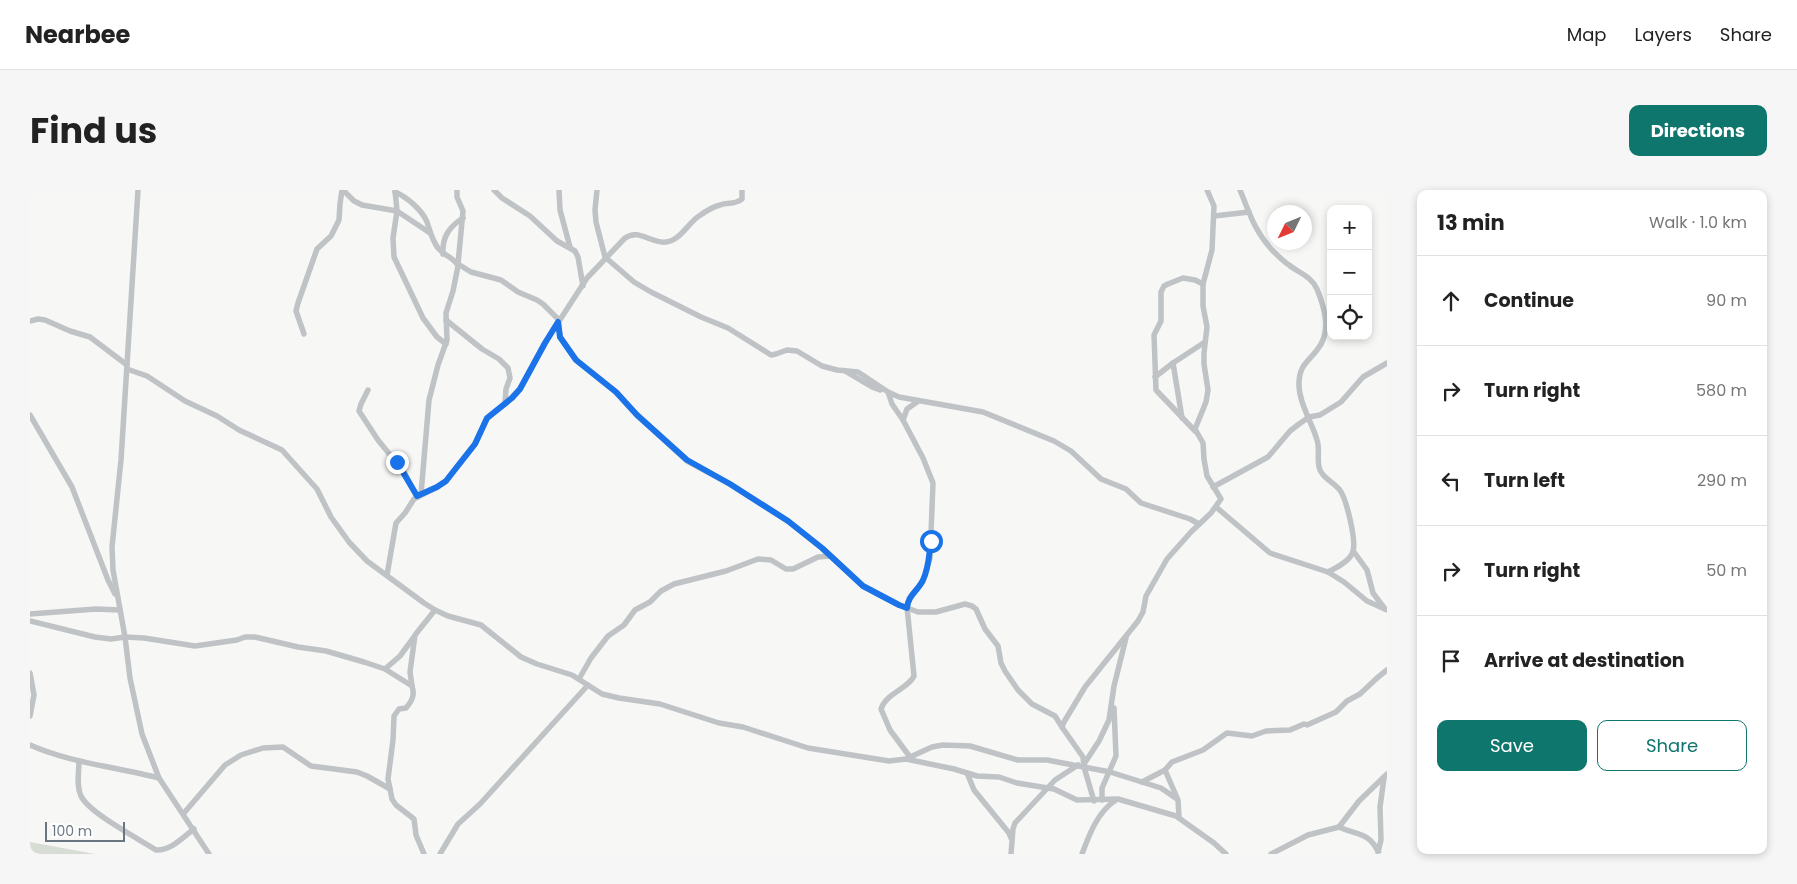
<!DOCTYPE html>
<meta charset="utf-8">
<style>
:root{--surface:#fff;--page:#f6f6f6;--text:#222;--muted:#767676;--line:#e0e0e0;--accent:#0f766e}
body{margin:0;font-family:Poppins,sans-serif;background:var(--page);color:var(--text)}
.controls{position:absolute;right:15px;top:15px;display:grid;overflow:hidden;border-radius:10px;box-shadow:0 2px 8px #0003}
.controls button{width:45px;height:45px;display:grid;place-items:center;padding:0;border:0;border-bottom:1px solid var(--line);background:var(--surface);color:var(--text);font:25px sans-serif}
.compass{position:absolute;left:1237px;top:15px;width:45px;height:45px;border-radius:50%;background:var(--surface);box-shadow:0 2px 8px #0003;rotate:227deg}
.scale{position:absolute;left:15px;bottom:12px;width:80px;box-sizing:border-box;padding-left:5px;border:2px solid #6a7782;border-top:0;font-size:14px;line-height:18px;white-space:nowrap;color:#6a7782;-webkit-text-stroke:4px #fff;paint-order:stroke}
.stop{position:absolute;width:15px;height:15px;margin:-11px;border:4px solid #1a73e8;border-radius:50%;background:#fff}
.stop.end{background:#1a73e8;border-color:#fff;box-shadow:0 1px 5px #0008}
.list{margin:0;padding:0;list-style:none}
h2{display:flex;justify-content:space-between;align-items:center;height:65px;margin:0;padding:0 20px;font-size:21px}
h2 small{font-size:16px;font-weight:400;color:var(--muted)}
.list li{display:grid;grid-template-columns:32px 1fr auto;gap:15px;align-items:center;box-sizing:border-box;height:90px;padding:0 20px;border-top:1px solid var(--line)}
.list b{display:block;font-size:19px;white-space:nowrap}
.list em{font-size:16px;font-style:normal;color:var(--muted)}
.actions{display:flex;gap:10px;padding:15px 20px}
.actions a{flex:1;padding:11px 0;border:1px solid var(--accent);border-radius:10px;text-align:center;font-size:18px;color:var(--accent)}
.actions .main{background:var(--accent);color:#fff}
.icon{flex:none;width:28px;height:28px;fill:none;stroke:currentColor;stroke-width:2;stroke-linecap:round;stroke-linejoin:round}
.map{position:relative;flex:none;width:1357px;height:664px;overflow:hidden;border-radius:10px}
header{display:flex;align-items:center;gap:30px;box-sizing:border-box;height:70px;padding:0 25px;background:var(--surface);border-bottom:1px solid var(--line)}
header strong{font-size:24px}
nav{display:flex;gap:28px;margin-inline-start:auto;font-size:18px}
.intro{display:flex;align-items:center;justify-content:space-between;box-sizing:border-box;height:120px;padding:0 30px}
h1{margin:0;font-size:35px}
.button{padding:12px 22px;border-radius:10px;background:var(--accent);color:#fff;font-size:18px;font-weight:700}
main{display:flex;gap:30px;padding:0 30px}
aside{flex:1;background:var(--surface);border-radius:10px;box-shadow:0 2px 8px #0003}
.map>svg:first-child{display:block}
.green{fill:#d7dcd5}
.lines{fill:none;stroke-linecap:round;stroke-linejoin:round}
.minor{stroke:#bfc3c6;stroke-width:5.5}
.route{stroke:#1a73e8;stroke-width:6}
</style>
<header>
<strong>Nearbee</strong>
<nav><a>Map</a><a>Layers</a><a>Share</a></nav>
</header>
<div class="intro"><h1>Find us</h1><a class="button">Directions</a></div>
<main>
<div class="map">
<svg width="1357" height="664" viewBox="0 0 1357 664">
<rect width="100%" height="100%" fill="#f7f7f5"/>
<polygon class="green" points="0,652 65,664 0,664"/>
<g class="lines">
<g class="minor">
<polyline points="108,0 91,270 82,357 83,380 95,447 100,488 112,544 129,588 179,664"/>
<polyline points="313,0 324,11 332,15 367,21 400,43"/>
<polyline points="365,0 367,21 363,48 364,67 393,128 407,147 416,154"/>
<polyline points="427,0 427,7 433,21 428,74 441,82 471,90 488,102 507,110 513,114 528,129 530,147 546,170 586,202 607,225 657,271 700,294 758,331 792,358 833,396 869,415 888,422 906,422 935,414 942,416 946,419 955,439 968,456 971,473 975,481 988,500 1002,514 1025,526 1032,537"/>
<polyline points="464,0 472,8 500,26 527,51 545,61 548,67 553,96"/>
<polyline points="529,0 530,20 540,57"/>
<polyline points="567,0 565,20 566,32 575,67 604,92 621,102 671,127 698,138 741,165 746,164 757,160 767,161 792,176 807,180 828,182 858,202 869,207 953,222 1024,251 1041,261 1071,289 1096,299 1111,313 1160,329 1169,334"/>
<path d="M1210,0C1220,24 1224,40 1242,60C1247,65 1253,71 1259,75C1269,83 1281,86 1287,99C1295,119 1302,142 1287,160C1277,173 1270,175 1269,192C1268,212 1282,232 1287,250C1290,259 1287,268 1289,277C1291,287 1302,291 1309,299C1316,307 1328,354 1322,364C1318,372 1306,378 1298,382"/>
<path d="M365,2C377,7 392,20 397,32C400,41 402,50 408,58C413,65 425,68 428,76L423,101L416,123L417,150L408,175L399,210L391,304"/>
<polyline points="1184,26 1219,22"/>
<path d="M413,64C412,47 419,37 433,28"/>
<polyline points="0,131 8,129 15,130 40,141 60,147 97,175"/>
<polyline points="274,144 266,121 268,113 287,59 301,46 309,30 310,14 312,0"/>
<polyline points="1143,173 1152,228"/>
<polyline points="97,179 117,186 155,211 187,226 209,240 252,260 287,299 301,327 319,352 337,371 394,413 405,420 418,426 451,435 491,467 507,474 542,485 572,504 589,508 630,514 689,533 713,537 778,558 859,571 876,569 924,579 947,586 969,587 987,593 1024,599 1047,610 1088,609 1146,626 1184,653 1196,664"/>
<polyline points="815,181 842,197 850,200"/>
<polyline points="1125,187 1143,173 1175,152"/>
<polyline points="338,200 331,214 329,221 348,250 374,282 387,306"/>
<polyline points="858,202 862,214 873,230"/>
<path d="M475,214L490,199L515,153L557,88L595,48C609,38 621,54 636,52C650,51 658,33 669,26C676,21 682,17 690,15C698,12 705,15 712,9V0"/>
<polyline points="0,225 42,297 78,390 85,404"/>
<polyline points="1165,241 1126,200 1124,145 1131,131 1131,102 1134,96 1138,94 1153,88 1165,90 1173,94"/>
<polyline points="1183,297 1238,267 1260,241 1269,234 1279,227 1290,225 1311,212 1333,187 1357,173"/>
<polyline points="1186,317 1240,363 1298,382 1314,392 1337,411 1357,420"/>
<polyline points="1324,362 1337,380 1343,403 1355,419"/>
<polyline points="357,385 366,333 375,323 384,309 407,297 416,291 445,254 457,229 475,214 476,199 480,188 478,178 469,169 452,159 416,130"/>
<polyline points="0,424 66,419 90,420"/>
<path d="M0,431L65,447L81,449L95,447L114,448L165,456L207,450L215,447H225L268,457L296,461L334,472L355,479L382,496C385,505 382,511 376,518L369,519L364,526L363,550L358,589L362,609L366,615L384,629L386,645L394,664"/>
<polyline points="355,479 370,466 384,447"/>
<polyline points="0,483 4,505 0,526"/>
<polyline points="549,489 561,468 578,446 594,435 605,420 620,412 631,401 644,394 696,381 728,369 741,370 756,379 763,379 788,367 800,366"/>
<polyline points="382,496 380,482 385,445 405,420"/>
<path d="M0,555C41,573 86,577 129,588"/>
<path d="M880,567L860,540L851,519C856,503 878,499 884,486L877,417L879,409L893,391L900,368L903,293L893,268L873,230L877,219L887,212"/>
<polyline points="878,568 902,557 913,555 940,556 988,570 1017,570 1080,582 1131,598 1147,609"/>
<path d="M49,571C49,582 46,596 51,606C59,623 109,649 126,660C141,661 153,647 164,639"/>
<polyline points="1054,574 1069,551 1079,530 1084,496 1096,448"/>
<polyline points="937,583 944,600 979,643 981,648"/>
<polyline points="1112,592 1135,580"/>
<polyline points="1072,610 1072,598 1086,566 1084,518"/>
<polyline points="1064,611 1054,577 1053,567 1034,540 1032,537 1034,532 1055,497 1108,431 1113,422 1116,406 1137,369 1161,342 1181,323 1191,309 1177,286 1174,269 1173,253 1165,239 1176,212 1178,200 1174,174 1174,163 1177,137 1173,116 1173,94 1182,60 1184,16 1177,0"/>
<polyline points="154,623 195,575 211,565 233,558 253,557 281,576 327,582 337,586 360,599"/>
<polyline points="1149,627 1148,610 1135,580 1142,572 1173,560 1197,543 1222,546 1236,541 1260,540 1274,534 1277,535 1306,522 1317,511 1330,504 1347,488 1357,480"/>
<path d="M1309,637C1328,646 1338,641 1349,663"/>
<polyline points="1348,662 1351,650 1350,617 1354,588"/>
<polyline points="410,664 428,634 450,614 558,495"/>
<polyline points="981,664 983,639 985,633 1025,590 1048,575"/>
<path d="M1052,664C1059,645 1068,621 1086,610"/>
<polyline points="1241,664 1278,645 1309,637 1329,611 1357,584"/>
</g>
</g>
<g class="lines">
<path class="route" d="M367,272L387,306L407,297L416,291L423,282L445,254L457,228L482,208L490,199L515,153L528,132L530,147L546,170L586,202L607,225L657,270L700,294L758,331L792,358L833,396L869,415L877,418C878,405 888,401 893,390C899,378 899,364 901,351"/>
</g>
</svg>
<div class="controls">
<button>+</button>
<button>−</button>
<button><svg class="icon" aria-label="locate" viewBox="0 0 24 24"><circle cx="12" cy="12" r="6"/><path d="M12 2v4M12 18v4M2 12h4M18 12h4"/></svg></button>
</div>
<svg class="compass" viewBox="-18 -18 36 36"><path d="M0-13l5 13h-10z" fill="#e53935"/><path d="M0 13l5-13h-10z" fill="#767676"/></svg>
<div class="scale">100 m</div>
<div class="stop" style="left:901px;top:351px"></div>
<div class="stop end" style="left:367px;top:272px"></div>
</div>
<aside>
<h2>13 min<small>Walk · 1.0 km</small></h2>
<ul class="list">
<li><svg class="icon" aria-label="ahead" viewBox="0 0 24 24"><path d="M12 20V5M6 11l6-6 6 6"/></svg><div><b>Continue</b></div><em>90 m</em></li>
<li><svg class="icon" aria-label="right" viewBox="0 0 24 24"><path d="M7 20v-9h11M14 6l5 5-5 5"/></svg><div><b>Turn right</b></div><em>580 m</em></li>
<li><svg class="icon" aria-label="left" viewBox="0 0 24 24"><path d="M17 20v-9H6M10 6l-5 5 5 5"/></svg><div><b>Turn left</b></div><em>290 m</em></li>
<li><svg class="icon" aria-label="right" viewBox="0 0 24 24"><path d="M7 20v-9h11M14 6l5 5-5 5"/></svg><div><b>Turn right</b></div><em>50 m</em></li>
<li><svg class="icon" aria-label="arrive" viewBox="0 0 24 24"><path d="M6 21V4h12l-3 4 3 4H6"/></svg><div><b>Arrive at destination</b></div></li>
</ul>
<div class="actions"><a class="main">Save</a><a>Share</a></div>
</aside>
</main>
